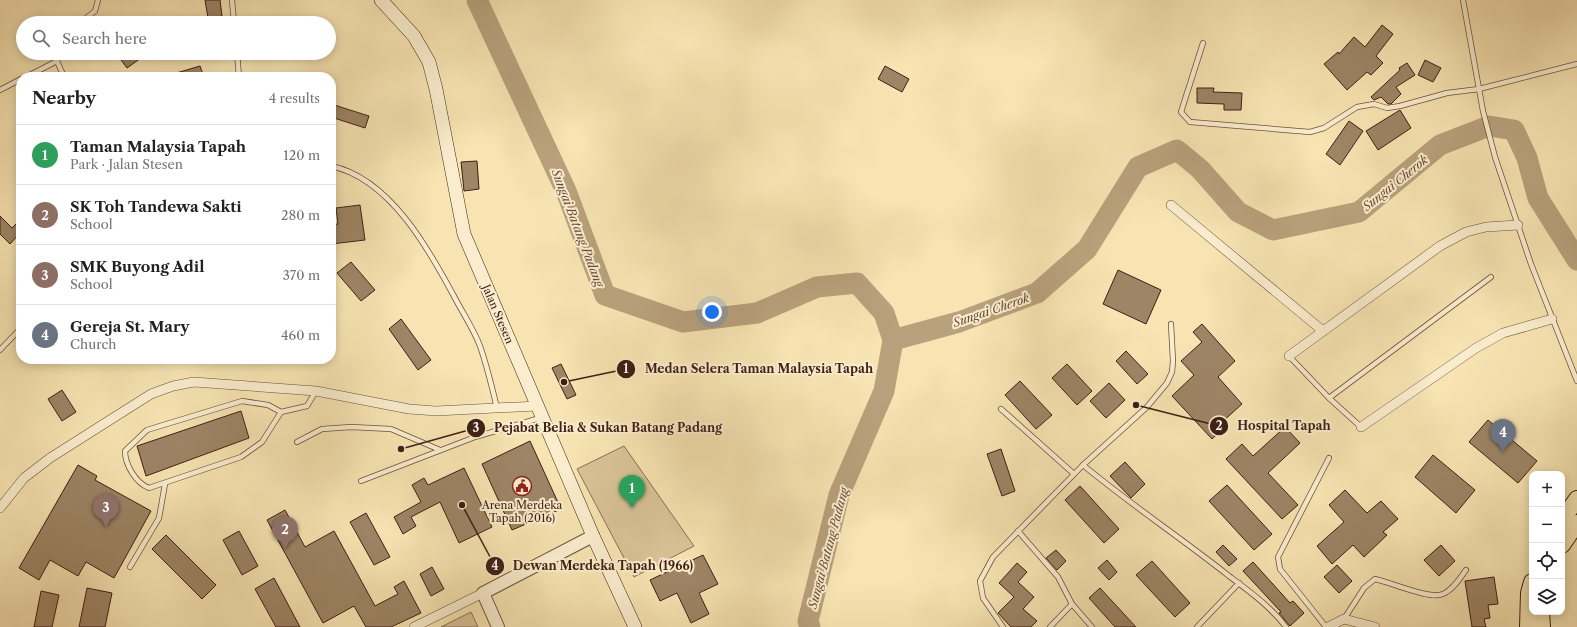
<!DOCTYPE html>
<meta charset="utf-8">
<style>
:root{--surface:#fff;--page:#f6f6f6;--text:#202124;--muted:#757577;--line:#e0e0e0;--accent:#0f766e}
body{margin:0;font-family:"Libre Caslon Text",serif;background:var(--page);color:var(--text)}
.controls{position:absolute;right:12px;bottom:12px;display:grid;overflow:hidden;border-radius:8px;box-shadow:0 2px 10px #0003}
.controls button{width:36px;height:36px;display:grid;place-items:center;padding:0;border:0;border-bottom:1px solid var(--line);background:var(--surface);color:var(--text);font:20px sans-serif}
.you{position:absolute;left:712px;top:312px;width:14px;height:14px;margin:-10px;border:3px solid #fff;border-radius:50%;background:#1a73e8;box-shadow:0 0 0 6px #1a73e833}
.badge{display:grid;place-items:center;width:26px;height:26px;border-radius:50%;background:var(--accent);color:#fff;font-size:13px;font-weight:700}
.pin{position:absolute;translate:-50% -33px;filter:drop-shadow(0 1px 2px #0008)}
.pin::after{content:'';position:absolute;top:21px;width:14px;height:12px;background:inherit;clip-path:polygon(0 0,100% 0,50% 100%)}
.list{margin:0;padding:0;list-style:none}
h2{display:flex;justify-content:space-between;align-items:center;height:52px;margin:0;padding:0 16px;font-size:17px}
h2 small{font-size:13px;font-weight:400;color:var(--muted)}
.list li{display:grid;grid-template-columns:26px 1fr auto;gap:12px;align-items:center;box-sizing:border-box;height:60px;padding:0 16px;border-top:1px solid var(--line)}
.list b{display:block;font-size:15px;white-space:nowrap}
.list p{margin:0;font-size:13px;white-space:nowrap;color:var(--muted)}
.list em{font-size:13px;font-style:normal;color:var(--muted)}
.icon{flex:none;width:22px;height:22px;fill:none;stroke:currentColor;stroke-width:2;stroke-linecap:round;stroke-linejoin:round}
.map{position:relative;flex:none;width:1577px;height:627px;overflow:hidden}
.search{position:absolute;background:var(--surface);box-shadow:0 2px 10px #0003;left:16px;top:16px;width:320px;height:44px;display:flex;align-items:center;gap:10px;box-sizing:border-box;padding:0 14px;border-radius:22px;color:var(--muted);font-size:15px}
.panel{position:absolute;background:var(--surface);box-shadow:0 2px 10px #0003;left:16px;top:72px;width:320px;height:292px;border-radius:16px}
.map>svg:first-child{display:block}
.green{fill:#d8c397;stroke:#8b7156}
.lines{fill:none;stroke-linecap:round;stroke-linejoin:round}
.river{stroke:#b8a17c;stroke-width:21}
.building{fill:#9e8566;stroke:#3e1f14}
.service-casing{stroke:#6c503c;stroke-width:6}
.minor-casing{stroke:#6c503c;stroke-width:10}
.tertiary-casing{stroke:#6c503c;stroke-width:14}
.secondary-casing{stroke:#3e1f14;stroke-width:14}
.trunk-casing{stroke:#3e1f14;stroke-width:18}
.service{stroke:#faedcd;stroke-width:4.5}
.minor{stroke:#faedcd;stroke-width:9}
.tertiary{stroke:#faedcd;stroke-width:12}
.secondary{stroke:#faedcd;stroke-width:13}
.trunk{stroke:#f7e4b2;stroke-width:16}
.labels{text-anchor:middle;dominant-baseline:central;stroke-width:4;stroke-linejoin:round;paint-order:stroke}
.street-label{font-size:11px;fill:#3e1f14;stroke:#faedcd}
.poi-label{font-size:11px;fill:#3e1f14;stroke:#faedcd}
.water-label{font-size:12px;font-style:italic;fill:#694c38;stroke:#faedcd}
.leader{fill:none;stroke:#3e1f14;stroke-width:1.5}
.callout-dot{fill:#3e1f14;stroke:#faedcd;stroke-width:1.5}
.mark-label{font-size:12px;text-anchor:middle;font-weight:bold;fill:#fff}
.callout-label{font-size:12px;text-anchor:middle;font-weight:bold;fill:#3e1f14;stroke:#faedcd;stroke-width:4;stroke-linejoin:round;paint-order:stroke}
</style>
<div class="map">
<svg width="1577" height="627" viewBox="0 0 1577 627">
<rect width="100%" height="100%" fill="#f7e4b2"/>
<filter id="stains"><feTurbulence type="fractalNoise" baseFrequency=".005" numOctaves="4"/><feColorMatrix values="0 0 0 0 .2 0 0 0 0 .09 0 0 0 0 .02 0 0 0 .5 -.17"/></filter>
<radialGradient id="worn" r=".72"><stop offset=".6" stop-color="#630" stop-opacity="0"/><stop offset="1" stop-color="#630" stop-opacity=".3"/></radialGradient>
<g class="green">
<polygon points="624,446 694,546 634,577 577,469"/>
<polygon points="471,612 478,627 441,627"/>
</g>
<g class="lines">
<g class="river">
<polyline points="477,0 566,191 605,295 683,322 757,313 817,287 857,283 884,313 893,340 884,391 839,495 808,621 810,627"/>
<polyline points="893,340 959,322 1037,293 1087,249 1138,167 1177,150 1200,169 1238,212 1273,230 1359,212 1440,145 1489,126 1514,130 1527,158 1538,198 1577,260"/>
</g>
</g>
<g class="building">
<polygon points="205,0 220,0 222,16 208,18"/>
<polygon points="1382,25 1393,34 1376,56 1383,63 1371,75 1367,72 1347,90 1324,64 1338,52 1339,54 1354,37 1365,47"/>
<polygon points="116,53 148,53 127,68"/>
<polygon points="1425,60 1441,68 1433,82 1418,75"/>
<polygon points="1407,63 1415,75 1396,87 1401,94 1391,104 1388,104 1381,97 1374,100 1371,97 1400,70 1399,68"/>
<polygon points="200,66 204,77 173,77 173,74"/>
<polygon points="885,66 909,79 902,92 878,79"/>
<polygon points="1197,88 1214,88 1213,92 1242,93 1241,110 1224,110 1224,104 1197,103"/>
<polygon points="331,104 369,116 365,128 331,117"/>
<polygon points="1400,110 1411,128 1378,150 1366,131"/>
<polygon points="1349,121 1363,131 1340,165 1326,154"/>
<polygon points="477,161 479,189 464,191 461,162"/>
<polygon points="360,205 365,240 331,244 331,225 338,224 336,208"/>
<polygon points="0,216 12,228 21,219 21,232 10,244 0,234"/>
<polygon points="351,262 375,290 361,301 337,273"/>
<polygon points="1118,270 1161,290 1146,324 1103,304"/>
<polygon points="401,319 431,360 418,370 389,329"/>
<polygon points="1202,324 1235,361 1218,377 1242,404 1220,424 1224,428 1212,439 1172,396 1194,375 1181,361 1202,342 1193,332"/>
<polygon points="1126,351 1148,374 1137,384 1116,361"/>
<polygon points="561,364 576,395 567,399 552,368"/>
<polygon points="1067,364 1092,391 1077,405 1052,378"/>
<polygon points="1020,381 1052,415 1036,429 1005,395"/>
<polygon points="1109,383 1125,400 1106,418 1090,401"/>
<polygon points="62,390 76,412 62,421 48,399"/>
<polygon points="241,411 249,438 146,476 137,446"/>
<polygon points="1488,420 1537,461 1518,483 1469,442"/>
<polygon points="1285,427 1300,443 1268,473 1298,505 1282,519 1226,459 1242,444 1253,456"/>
<polygon points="530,441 561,509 512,530 482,464"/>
<polygon points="1001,449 1015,491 1002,496 987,454"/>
<polygon points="1433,455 1475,490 1456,513 1415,477"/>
<polygon points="1125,462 1145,484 1131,498 1110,476"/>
<polygon points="78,465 97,476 95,480 151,511 114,578 86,562 78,576 50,560 39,580 19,568"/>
<polygon points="464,468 492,527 459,543 440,502 411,517 416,526 403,534 394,517 421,502 412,485 424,478 428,485"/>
<polygon points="1227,485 1272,534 1254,550 1209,501"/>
<polygon points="1080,486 1119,529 1104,543 1065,500"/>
<polygon points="1345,490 1367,513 1381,501 1398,519 1383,532 1387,535 1364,557 1353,545 1332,564 1317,546 1344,522 1329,505"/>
<polygon points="285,510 305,547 334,531 375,606 398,594 394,587 404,581 421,613 391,627 366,627 354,606 323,623 267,520"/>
<polygon points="366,513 390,557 374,565 350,522"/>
<polygon points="239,531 258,566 242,575 223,540"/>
<polygon points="166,535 216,585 202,599 152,549"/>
<polygon points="1223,545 1237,559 1229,566 1216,552"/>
<polygon points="1441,545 1455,561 1439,576 1424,560"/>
<polygon points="1056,550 1066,561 1057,570 1046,558"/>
<polygon points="703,555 718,584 699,593 709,614 691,623 677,593 660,601 650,580"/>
<polygon points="1107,560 1117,572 1109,580 1098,568"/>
<polygon points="1152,561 1190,603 1175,617 1136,575"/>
<polygon points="1253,562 1290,603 1293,601 1304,613 1290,626 1279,613 1281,612 1243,571"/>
<polygon points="1017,563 1027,572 1018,582 1034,597 1023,609 1037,621 1031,627 1011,627 998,613 1014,597 999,583"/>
<polygon points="1337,565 1352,581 1339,593 1324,577"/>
<polygon points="432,567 444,589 431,596 420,574"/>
<polygon points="1494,577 1498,604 1488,605 1490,618 1484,619 1486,627 1472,627 1465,581"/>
<polygon points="274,578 300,627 276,627 255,589"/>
<polygon points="87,588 112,593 105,627 79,627"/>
<polygon points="1100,588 1136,627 1115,627 1089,598"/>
<polygon points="41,591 59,595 52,627 34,627"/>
</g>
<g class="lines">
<defs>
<g id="service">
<polyline points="232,0 234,23"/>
<polyline points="1463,0 1483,111 1495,157 1531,264 1577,381"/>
<polyline points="80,23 95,11 98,0"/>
<polyline points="1203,43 1181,112 1190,122 1310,132 1324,128 1357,107 1374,104 1387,108 1400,106 1447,93 1479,89 1577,64"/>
<polyline points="56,53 57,61 64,77"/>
<polyline points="237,53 239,77"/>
<polyline points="26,77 57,61"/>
<polyline points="0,90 21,79"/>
<path d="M331,166C390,178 430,251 456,300C464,315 474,330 480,346C487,366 492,387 497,408"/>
<polyline points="0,350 21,328"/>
<polyline points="1289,356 1329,398 1361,427"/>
<polyline points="1329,398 1491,277"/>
<polyline points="1001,409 1074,474"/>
<path d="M281,412L268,405L242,401L147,430L125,451C125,465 136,483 149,488L241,457L262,442L281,412L307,406L316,391"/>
<polyline points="297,442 322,429 351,427 391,429 440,450"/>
<path d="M1083,465C1130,504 1181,538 1229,576C1249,591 1271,607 1286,627"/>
<polyline points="361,481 475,437 540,418"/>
<polyline points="1018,531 1058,577 1072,604 1092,627"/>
<polyline points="130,567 159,518 165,484"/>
<path d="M1344,619L1364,588L1375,579C1390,582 1430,600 1443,594C1453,590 1460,578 1466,570"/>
<polyline points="1003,627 983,598 980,581 993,557 1083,465 1147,407 1167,383 1172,372 1173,361 1171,324"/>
<polyline points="1050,627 1072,604"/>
<polyline points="1197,627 1239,583"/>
<polyline points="1326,627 1280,569 1278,557 1329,458"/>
</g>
<g id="minor">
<polyline points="1171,205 1323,331"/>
<polyline points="1289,356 1440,246 1466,232 1486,227 1518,225"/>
<polyline points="1361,427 1476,348 1503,333 1552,319"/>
<polyline points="0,508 24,478 50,458 151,394 173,386 194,382 316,391 409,409 436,411 537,406"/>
<polyline points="414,627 483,593"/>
<polyline points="1328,627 1344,619 1375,627"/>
</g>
<polyline id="tertiary" points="498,627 483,593 593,536"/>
<polyline id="secondary" points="381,0 414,36 429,62 436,89 464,234 593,536 635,627"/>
<g id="trunk">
<polyline points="1562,520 1577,499"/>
<polyline points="1562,545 1577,523"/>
<polyline points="1541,612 1542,627"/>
<polyline points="1528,627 1529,593 1532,582"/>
</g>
</defs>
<use href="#service" class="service-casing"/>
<use href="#minor" class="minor-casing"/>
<use href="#tertiary" class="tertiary-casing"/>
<use href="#secondary" class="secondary-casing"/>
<use href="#trunk" class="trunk-casing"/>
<use href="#service" class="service"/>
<use href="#minor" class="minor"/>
<use href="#tertiary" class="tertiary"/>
<use href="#secondary" class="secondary"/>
<use href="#trunk" class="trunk"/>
</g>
<defs>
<symbol id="civic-ring" viewBox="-11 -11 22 22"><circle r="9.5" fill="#faedcd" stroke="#8f2418" stroke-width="1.5"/><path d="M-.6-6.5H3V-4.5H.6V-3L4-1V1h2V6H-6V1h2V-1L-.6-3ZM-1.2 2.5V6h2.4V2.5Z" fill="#8f2418"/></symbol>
</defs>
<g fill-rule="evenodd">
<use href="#civic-ring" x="511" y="475" width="22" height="22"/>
</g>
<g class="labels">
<g class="street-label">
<text transform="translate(498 314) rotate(67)">Jalan Stesen</text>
</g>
<g class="poi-label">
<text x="522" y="505">Arena Merdeka<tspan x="522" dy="13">Tapah (2016)</tspan></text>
</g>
<g class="water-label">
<text transform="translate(1395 183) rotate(-39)">Sungai Cherok</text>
<text transform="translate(578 228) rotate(69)">Sungai Batang Padang</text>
<text transform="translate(991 310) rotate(-19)">Sungai Cherok</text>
<text transform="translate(828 548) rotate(-75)">Sungai Batang Padang</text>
</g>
</g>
<path class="leader" d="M564 382L626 369M1136 405L1219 426M401 449L476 428M462 505L495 566"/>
<g class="callout-dot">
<circle cx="564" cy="382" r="4"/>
<circle cx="1136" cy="405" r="4"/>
<circle cx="401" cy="449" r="4"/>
<circle cx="462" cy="505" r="4"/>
<circle cx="626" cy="369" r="10"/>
<circle cx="1219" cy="426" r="10"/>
<circle cx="476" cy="428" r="10"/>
<circle cx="495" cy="566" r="10"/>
</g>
<g class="mark-label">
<text x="626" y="373">1</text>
<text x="1219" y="430">2</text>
<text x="476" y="432">3</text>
<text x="495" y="570">4</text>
</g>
<g class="callout-label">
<text x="759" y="373">Medan Selera Taman Malaysia Tapah</text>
<text x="1284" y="430">Hospital Tapah</text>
<text x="608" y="432">Pejabat Belia &amp; Sukan Batang Padang</text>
<text x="603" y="570">Dewan Merdeka Tapah (1966)</text>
</g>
<rect width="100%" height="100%" filter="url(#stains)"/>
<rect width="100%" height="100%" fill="url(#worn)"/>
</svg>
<div class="controls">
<button>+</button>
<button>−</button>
<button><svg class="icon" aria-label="locate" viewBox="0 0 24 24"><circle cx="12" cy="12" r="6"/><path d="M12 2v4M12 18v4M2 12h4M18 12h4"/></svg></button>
<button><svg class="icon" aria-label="layers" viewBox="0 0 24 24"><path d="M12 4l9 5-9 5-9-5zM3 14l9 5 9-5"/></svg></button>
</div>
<div class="you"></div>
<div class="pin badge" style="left:632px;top:508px;background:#2e9e5b">1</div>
<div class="pin badge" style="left:285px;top:549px;background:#8d6e63">2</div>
<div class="pin badge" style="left:106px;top:527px;background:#8d6e63">3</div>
<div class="pin badge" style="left:1503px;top:452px;background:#6b7280">4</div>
<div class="search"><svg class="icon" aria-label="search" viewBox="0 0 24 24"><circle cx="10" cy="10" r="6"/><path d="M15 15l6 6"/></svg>Search here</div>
<section class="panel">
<h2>Nearby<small>4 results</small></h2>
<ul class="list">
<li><span class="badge" style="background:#2e9e5b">1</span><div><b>Taman Malaysia Tapah</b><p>Park · Jalan Stesen</p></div><em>120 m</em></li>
<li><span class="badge" style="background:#8d6e63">2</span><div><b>SK Toh Tandewa Sakti</b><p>School</p></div><em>280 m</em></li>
<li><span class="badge" style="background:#8d6e63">3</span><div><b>SMK Buyong Adil</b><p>School</p></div><em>370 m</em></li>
<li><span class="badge" style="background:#6b7280">4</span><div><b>Gereja St. Mary</b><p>Church</p></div><em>460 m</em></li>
</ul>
</section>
</div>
